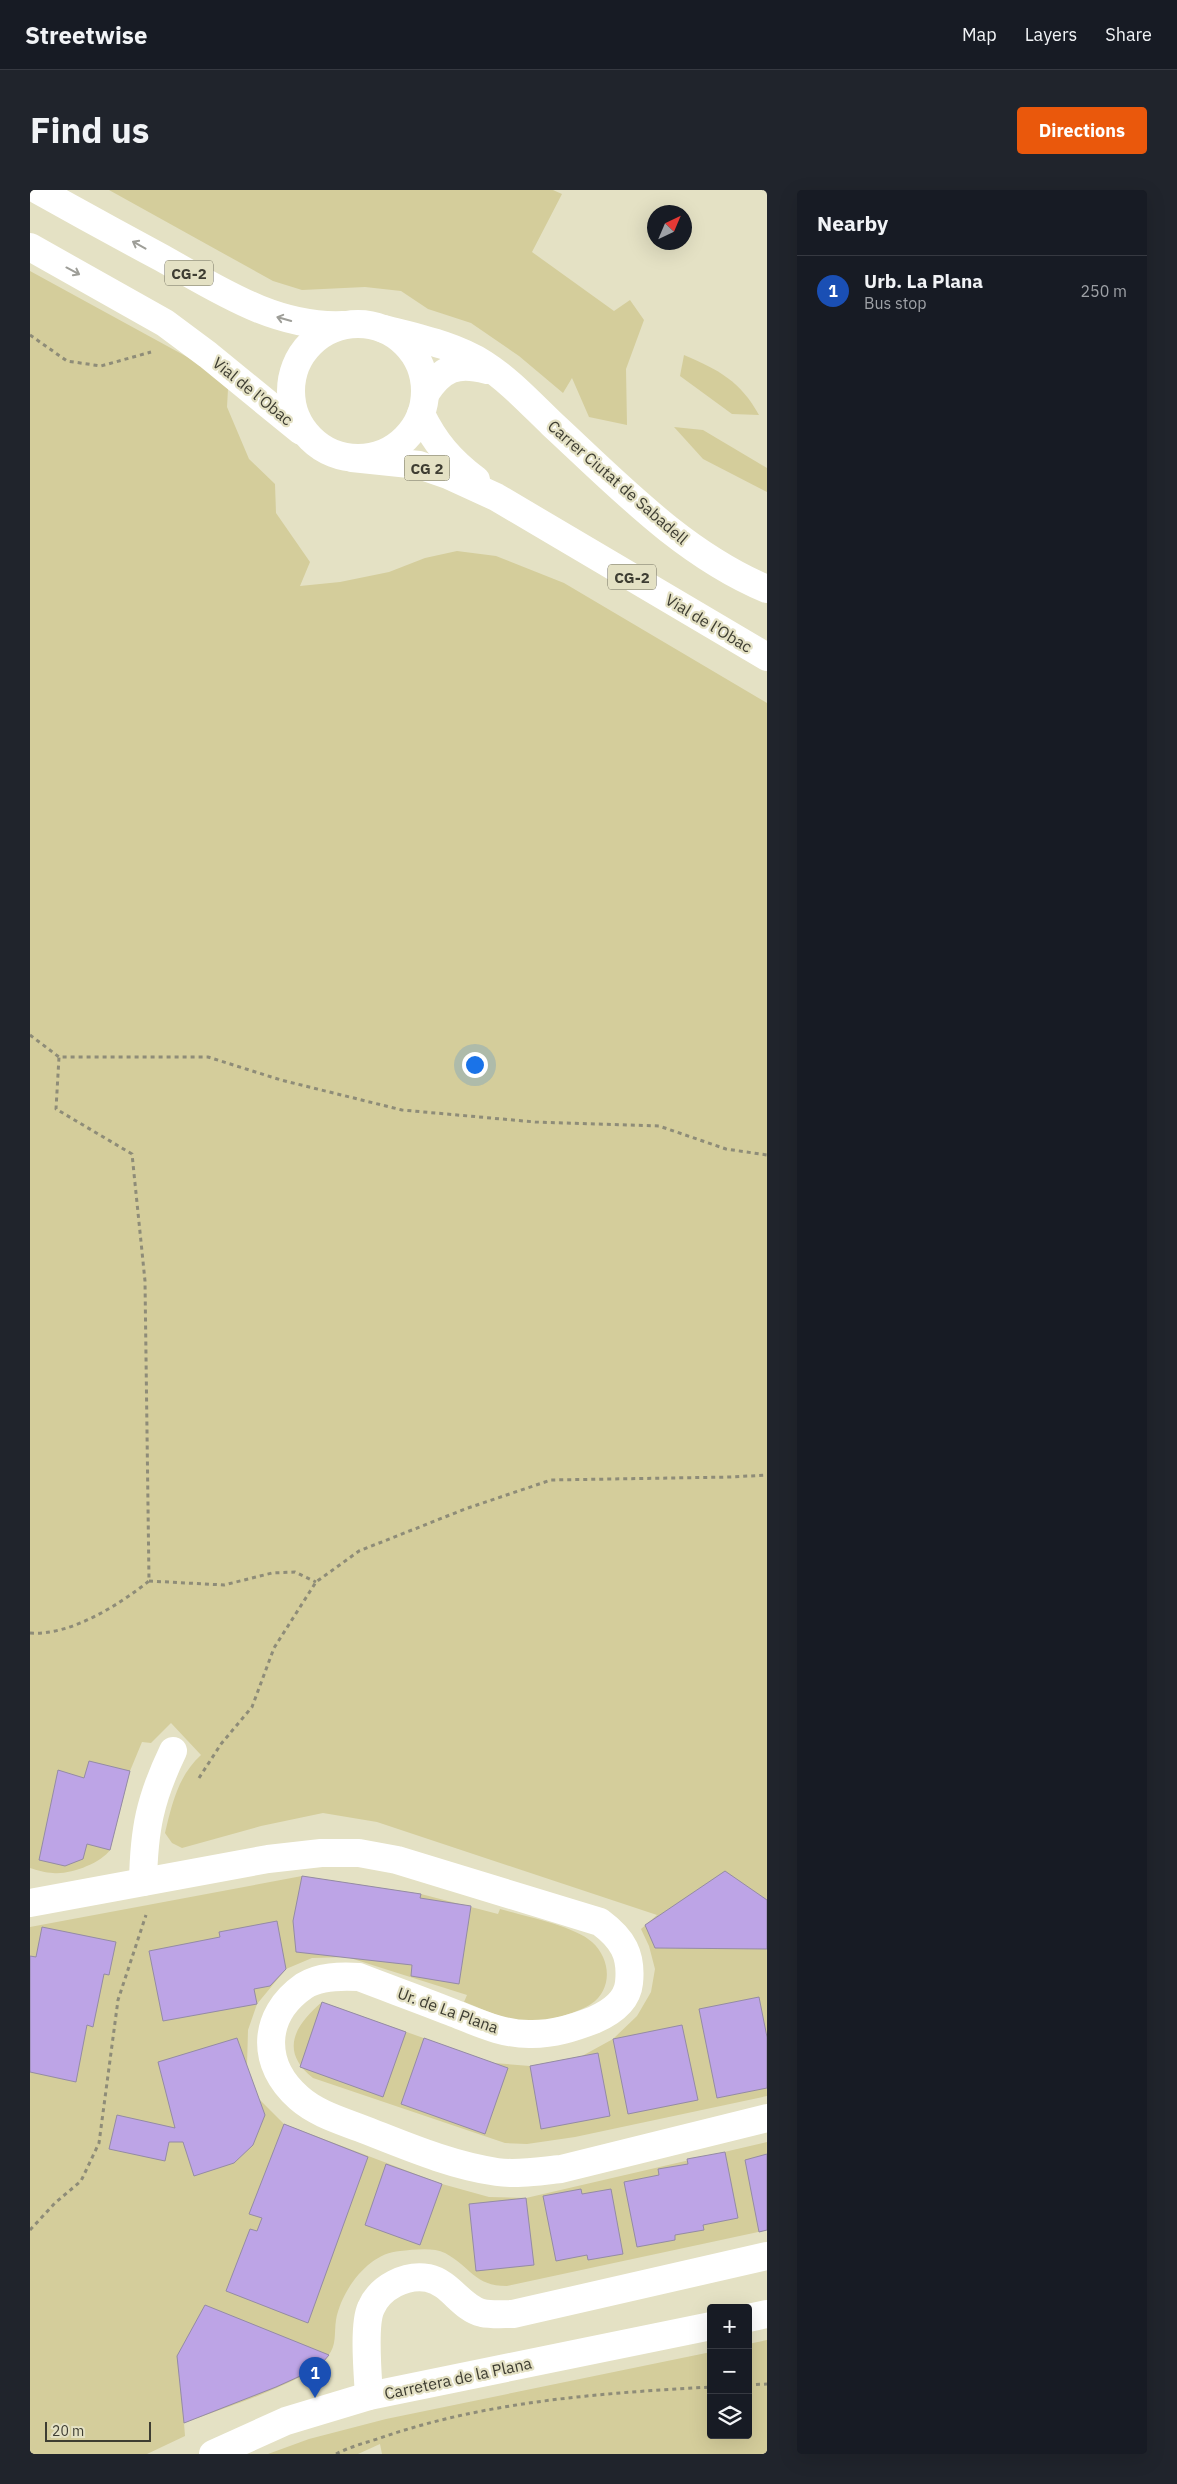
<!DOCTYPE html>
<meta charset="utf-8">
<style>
:root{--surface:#171b24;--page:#20242c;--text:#f1f3f6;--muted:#9ea1a6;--line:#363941;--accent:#ea580c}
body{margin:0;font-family:"IBM Plex Sans",sans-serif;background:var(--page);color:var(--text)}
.controls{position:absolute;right:15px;bottom:15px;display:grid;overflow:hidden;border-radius:5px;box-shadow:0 5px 20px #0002}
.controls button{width:45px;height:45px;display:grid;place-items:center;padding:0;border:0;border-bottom:1px solid var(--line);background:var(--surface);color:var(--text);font:25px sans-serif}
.compass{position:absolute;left:617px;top:15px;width:45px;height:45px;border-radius:50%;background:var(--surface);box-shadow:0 5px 20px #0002;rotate:44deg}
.scale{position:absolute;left:15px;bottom:12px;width:106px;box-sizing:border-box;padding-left:5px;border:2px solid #3e3d32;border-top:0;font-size:14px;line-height:18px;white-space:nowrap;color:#3e3d32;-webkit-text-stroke:4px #e4e1c4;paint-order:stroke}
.you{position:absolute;left:444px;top:874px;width:18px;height:18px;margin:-12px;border:4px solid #fff;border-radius:50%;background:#1a73e8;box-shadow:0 0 0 8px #1a73e833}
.badge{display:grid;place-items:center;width:32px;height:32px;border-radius:50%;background:var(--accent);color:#fff;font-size:16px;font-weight:700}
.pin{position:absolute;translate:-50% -41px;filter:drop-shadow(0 1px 2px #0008)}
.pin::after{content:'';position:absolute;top:26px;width:18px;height:15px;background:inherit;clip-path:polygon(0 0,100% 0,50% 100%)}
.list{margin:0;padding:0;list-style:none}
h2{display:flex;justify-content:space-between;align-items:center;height:65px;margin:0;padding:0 20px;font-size:21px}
h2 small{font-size:16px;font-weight:400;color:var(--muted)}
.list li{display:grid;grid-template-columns:32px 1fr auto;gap:15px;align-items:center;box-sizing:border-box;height:70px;padding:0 20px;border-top:1px solid var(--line)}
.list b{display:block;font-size:19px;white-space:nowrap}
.list p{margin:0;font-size:16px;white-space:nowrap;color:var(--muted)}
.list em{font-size:16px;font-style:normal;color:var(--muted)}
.icon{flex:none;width:28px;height:28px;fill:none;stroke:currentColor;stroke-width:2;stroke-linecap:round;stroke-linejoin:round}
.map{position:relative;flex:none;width:737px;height:2264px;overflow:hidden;border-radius:5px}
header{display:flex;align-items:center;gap:30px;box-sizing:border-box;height:70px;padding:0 25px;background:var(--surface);border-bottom:1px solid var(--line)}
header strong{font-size:24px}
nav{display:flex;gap:28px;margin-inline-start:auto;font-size:18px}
.intro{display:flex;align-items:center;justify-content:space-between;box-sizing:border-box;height:120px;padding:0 30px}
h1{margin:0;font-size:35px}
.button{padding:12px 22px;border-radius:5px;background:var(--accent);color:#fff;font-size:18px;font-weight:700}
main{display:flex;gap:30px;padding:0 30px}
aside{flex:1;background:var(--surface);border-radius:5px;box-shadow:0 5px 20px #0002}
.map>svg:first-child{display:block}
.green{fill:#d4cd9b}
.building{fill:#bda4e6;stroke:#948ba4}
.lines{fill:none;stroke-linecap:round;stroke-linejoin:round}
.path{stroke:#8e8c78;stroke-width:3;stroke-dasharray:4 4;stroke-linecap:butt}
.street{stroke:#fff;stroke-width:28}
.secondary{stroke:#fff;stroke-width:28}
.highway{stroke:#fff;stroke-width:28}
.oneway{stroke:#9e9e98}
.labels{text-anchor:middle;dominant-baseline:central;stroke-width:4.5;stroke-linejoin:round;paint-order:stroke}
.shield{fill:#e4e1c4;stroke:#706e5e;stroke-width:1}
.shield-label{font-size:15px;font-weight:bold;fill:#3e3d32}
.street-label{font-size:16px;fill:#3e3d32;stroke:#e4e1c4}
</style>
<header>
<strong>Streetwise</strong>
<nav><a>Map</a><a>Layers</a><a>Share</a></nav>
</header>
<div class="intro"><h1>Find us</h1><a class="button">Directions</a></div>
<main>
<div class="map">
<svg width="737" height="2264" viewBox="0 0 737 2264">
<rect width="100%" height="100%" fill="#e4e1c4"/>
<g class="green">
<polygon points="79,0 523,0 532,4 502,62 584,121 600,110 614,130 596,179 597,235 559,227 542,188 533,203 489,166 441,133 398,119 371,101 335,97 272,100 243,91"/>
<path d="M0,81L170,174L198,199L197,217L219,269L245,294L246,323L280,372L270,396L310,392L359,382L395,368L427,361L466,366L534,393L737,513V1906L545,1947L497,1954L475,1953L283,1888C249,1861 265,1835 292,1812L464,1873L500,1876L552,1866L583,1849L607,1826L621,1802L625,1779L619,1756L611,1739L627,1725L347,1632L293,1623L231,1636L152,1658L142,1653L135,1643C142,1614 148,1586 171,1565L141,1533L121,1553L112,1552L100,1581L80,1660C71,1673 40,1685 23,1683C16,1683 7,1680 0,1678Z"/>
<path d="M654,165C689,180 710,191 729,225L702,224L650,186Z"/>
<polygon points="644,237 673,240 737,278 737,302 673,269"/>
<path d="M272,1686L391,1704L468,1724L470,1719C494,1726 545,1736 562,1752C581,1769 583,1799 561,1814C550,1822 518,1831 503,1832C480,1833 456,1820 434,1812L437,1805L317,1767L282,1768L256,1779L227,1814L218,1840L217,1877L229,1909L254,1934L412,1994L459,2007L496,2008L737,1952V2040L477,2096C444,2096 441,2077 415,2063C403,2057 383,2060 370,2061C338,2063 311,2101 306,2130C304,2143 307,2155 298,2166C279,2192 188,2220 154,2233L155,2246L117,2264H0V1737Z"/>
<polygon points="737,2150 737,2264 352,2264 350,2254 328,2264 238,2264 279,2249 356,2229 681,2162 681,2245 718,2245 718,2154"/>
</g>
<g class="building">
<polygon points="59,1571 100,1581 80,1660 57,1654 53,1669 35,1676 9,1670 28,1580 54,1588"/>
<polygon points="695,1681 737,1710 737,1759 625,1758 615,1735"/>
<polygon points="272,1686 391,1704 390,1708 441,1716 429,1794 381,1786 382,1775 266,1762 263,1731"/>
<polygon points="247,1731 256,1779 240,1796 224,1799 227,1814 133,1831 119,1761 190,1747 189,1742"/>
<polygon points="12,1737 86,1752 79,1785 74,1784 63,1837 57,1835 46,1892 0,1882 0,1766 6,1767"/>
<polygon points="729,1807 737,1847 737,1898 687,1908 669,1819"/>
<polygon points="292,1812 376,1842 353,1907 270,1877"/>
<polygon points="652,1835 668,1910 598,1924 583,1849"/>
<polygon points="207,1848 235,1925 223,1955 204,1973 164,1986 153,1952 139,1952 135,1971 79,1959 87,1925 145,1938 128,1872"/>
<polygon points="394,1848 478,1878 455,1944 371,1914"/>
<polygon points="568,1863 580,1926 511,1939 500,1876"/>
<polygon points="254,1934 338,1967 278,2133 196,2101 220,2039 227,2041 232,2028 219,2024"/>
<polygon points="695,1962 708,2028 673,2035 674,2040 645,2045 645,2050 607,2057 594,1992 629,1985 628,1979 658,1974 657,1969"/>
<polygon points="737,1964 737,2040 729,2042 715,1970"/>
<polygon points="356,1974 412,1994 390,2055 335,2035"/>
<polygon points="551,1999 552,2004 581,1999 593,2064 558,2070 557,2065 526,2071 513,2006"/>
<polygon points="496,2008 504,2075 446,2081 439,2014"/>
<polygon points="175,2115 299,2165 288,2178 246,2197 154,2233 147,2166"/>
</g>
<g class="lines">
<g class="path">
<polyline points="0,145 37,171 71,176 121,162"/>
<polyline points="0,845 29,867 178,867 251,890 372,920 505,932 629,936 696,959 737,965"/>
<polyline points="119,1391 194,1395 242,1383 265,1382 286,1392"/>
<path d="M0,1443C40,1446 89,1415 119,1391L115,1091L102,964L26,919L29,867"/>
<polyline points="169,1588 191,1554 222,1517 244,1458 286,1392 329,1361 435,1319 521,1290 701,1287 737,1285"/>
<polyline points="0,2040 25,2013 51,1991 69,1953 88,1810 116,1725"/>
<polyline points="718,2195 737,2194"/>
<path d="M306,2264C321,2256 339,2252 356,2246C460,2211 572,2203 681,2197"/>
</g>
<g class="street">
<path d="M354,139C388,148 424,155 454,174C479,190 501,214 522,234C588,295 653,364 737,399"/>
<path d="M395,204C412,178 427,172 457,180"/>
<path d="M113,1692C114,1639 120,1609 143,1561"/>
<path d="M0,1713L238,1669L291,1663H329L367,1670L570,1732C593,1749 602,1765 599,1793C597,1812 580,1823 564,1830C543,1838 524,1844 502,1844C473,1845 447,1832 421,1822C391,1810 360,1799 329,1787C311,1786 289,1786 274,1796C231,1826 231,1875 269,1908C286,1923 309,1930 330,1938C374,1955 419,1975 467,1982C488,1985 510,1981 531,1979L737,1928"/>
<path d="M339,2206C338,2187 333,2135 341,2118C350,2097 376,2084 398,2088C421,2093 431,2118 452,2123C462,2125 473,2124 483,2124L737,2066"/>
</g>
<g class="secondary">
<polyline points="718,2128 737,2124"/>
<polyline points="183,2264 256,2231 339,2206 681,2136"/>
</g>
<g class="highway">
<path d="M8,0C49,23 91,46 132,68C189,100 246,138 313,135"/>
<polyline points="0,57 135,133 178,165 271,241"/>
<circle cx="328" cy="201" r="67"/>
<path d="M391,224C405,253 421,271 446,290"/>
<polyline points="322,268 389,275 418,285 466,307 737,467"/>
</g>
</g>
<defs><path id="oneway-shaft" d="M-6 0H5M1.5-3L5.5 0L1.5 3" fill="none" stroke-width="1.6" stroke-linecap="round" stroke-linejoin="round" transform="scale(1.25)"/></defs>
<g class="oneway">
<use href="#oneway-shaft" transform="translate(109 55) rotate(-151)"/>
<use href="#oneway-shaft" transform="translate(43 81) rotate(28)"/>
<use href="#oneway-shaft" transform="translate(254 129) rotate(-164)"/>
</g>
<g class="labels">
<g class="shield">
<rect x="135" y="70.5" width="48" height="25" rx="4"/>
<rect x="374.5" y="265.5" width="45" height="25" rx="4"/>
<rect x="578" y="374.5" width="48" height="25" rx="4"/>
</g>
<g class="shield-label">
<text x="159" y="83">CG-2</text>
<text x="397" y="278">CG 2</text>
<text x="602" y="387">CG-2</text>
</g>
<g class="street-label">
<text transform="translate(223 201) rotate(39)">Vial de l'Obac</text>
<text transform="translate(588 292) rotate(41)">Carrer Ciutat de Sabadell</text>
<text transform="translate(679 433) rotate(31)">Vial de l'Obac</text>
<text transform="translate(418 1820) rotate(20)">Ur. de La Plana</text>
<text transform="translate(428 2188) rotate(-12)">Carretera de la Plana</text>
</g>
</g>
</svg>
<div class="controls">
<button>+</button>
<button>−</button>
<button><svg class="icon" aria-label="layers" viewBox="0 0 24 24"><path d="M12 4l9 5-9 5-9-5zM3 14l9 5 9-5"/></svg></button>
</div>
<svg class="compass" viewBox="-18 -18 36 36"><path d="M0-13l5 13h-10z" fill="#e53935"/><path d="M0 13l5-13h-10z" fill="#9ea1a6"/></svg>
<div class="scale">20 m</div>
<div class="you"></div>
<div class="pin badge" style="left:285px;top:2208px;background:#1a4fb4">1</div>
</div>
<aside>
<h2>Nearby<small></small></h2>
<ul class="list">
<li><span class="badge" style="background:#1a4fb4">1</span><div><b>Urb. La Plana</b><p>Bus stop</p></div><em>250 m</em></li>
</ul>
</aside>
</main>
